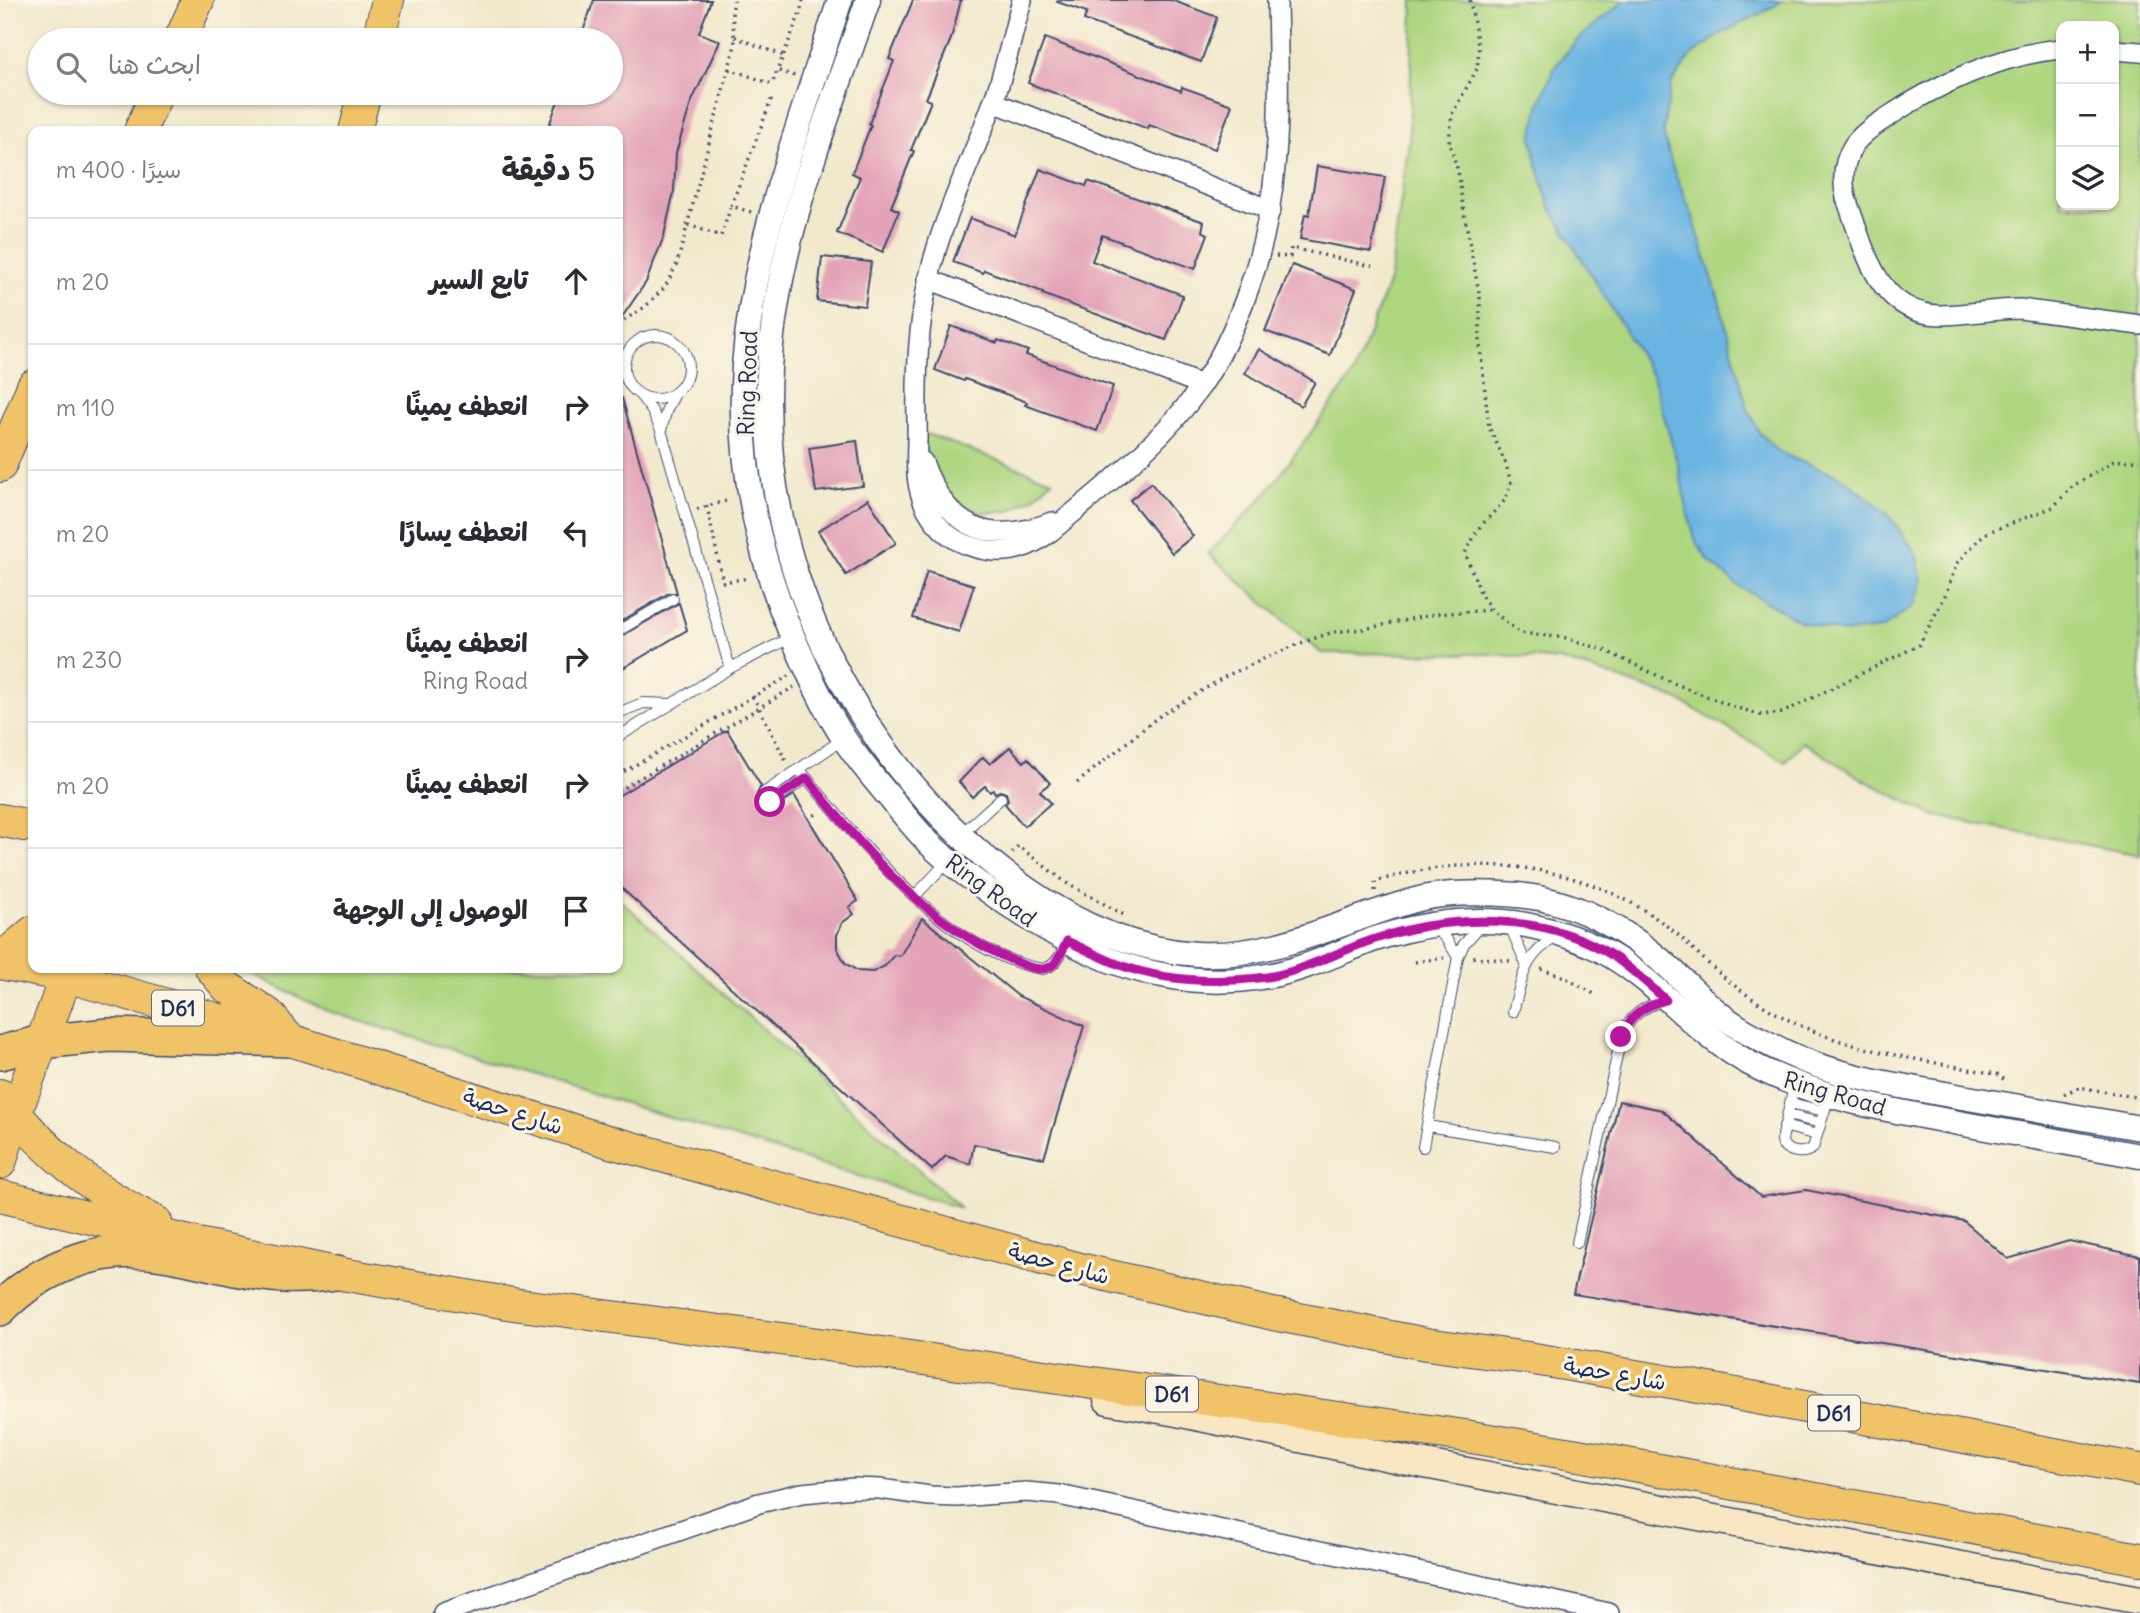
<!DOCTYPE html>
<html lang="ar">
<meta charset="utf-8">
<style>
:root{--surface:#fff;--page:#f2f2f3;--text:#2b2b33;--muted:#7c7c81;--line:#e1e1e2}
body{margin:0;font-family:Delius,"Playpen Sans Arabic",sans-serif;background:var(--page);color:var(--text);direction:rtl}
.controls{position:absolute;right:21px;top:21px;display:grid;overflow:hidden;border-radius:14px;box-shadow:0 2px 5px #0004}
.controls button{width:63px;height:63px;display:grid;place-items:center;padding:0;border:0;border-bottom:2px solid var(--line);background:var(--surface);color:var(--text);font:35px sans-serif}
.stop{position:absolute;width:21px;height:21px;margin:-16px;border:5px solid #b5179e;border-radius:50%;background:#fff}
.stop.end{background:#b5179e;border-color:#fff;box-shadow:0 2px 7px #0008}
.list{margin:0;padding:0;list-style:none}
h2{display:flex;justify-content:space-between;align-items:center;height:91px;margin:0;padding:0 28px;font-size:30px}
h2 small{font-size:23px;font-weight:400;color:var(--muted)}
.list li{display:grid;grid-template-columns:46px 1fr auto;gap:21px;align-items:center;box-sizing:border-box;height:126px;padding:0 28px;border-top:2px solid var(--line)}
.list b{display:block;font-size:26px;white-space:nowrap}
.list p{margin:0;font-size:23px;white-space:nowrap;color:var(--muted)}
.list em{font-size:23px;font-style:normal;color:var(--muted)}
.icon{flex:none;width:38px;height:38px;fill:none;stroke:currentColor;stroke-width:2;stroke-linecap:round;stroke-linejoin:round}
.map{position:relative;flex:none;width:2140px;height:1613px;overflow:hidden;direction:ltr}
.search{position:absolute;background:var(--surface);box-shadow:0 2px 5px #0004;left:28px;top:28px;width:595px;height:77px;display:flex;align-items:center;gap:18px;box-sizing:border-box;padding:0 24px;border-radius:38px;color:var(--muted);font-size:26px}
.panel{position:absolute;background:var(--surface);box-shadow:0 2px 5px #0004;left:28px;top:126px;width:595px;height:847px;border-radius:14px;direction:rtl}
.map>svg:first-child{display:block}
.green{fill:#aed57f;stroke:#64826e;stroke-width:2;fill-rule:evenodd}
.water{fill:#6ab4e2;stroke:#4272a0;stroke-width:2}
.building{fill:#e3a4b7}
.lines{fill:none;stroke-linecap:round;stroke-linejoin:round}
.service-casing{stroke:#3b4b6f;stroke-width:12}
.minor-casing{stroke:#3b4b6f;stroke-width:22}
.tertiary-casing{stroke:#3b4b6f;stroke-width:27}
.secondary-casing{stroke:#3b4b6f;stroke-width:31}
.primary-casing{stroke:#3b4b6f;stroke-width:34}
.trunk-casing{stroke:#3b4b6f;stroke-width:36}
.path{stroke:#3b4b6f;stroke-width:3.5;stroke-dasharray:2 5;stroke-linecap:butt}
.service{stroke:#fff;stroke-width:10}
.minor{stroke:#fff;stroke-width:19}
.tertiary{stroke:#fff;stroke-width:24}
.secondary{stroke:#f9e7c3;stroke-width:28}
.primary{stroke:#f1c369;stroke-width:32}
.trunk{stroke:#f1c369;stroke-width:33}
.route{stroke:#b5179e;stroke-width:9}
.labels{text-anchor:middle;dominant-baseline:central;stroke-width:6;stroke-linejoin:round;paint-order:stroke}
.shield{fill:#fcf5e5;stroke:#5e6a86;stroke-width:2}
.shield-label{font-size:21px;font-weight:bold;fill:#1b2f5e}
.street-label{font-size:23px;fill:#1b2f5e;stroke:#fcf5e5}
</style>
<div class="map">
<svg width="2140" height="1613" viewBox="0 0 2140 1613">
<rect width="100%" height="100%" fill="#fcf5e5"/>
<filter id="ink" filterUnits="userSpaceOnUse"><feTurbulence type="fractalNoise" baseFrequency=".0143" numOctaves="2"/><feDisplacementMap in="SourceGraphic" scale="14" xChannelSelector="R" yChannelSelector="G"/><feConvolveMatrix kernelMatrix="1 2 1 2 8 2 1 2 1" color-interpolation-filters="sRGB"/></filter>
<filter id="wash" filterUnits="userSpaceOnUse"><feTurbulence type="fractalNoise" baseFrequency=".00686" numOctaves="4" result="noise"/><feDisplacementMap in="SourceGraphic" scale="28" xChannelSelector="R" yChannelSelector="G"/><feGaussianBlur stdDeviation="1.57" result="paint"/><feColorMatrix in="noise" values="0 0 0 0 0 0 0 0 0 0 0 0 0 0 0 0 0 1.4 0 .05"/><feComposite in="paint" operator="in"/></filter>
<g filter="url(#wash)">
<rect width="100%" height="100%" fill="#f2e9cd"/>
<g class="green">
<path d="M1413,0H2140V855L1932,815L1864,780L1803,742L1786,762L1677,699L1606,674L1559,660L1490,654L1321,653L1208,554L1266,494L1353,375L1390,278L1409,141ZM2061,26H2114V205H2061Z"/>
<polygon points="924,433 1052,480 1035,497 1009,511 983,513 964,506 946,495 926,458"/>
<polygon points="618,898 961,1208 325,1010 240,968 618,968"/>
</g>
<polygon class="water" points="1625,0 1782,0 1773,7 1721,34 1692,55 1671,84 1663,131 1672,166 1692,214 1720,303 1747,407 1759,432 1776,450 1792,458 1843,478 1889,515 1916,553 1922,583 1914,605 1882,629 1843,633 1801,622 1737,585 1708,560 1696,542 1688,515 1679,469 1653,377 1549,205 1537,163 1532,138 1540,102 1556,65 1578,39"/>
<g id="blocks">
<g class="building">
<polygon points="594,0 711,0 699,33 720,41 691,103 676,153 674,191 664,236 646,282 618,323 618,131 547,131 561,93 611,93 611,40 580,40"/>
<polygon points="913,0 961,0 951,39 926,99 931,101 911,150 914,151 891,207 899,211 883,252 837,233 860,177 852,173 871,125 869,124 894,61 889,59"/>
<polygon points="1058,0 1171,0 1217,17 1201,62 1084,20 1087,12 1057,2"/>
<polygon points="1045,38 1181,91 1182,87 1232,105 1215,149 1149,125 1148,129 1028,83"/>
<polygon points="1317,166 1385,177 1371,252 1300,239 1305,214 1309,215"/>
<polygon points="1040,169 1086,186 1088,181 1204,222 1202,231 1208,234 1195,269 1102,235 1092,261 1183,295 1166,340 1042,294 1043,292 984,270 983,273 953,262 970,218 1015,235"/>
<polygon points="822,257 871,262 865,306 817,301"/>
<polygon points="1292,265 1356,289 1330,355 1265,331"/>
<polygon points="951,326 997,343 998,340 1028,351 1026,355 1113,386 1097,431 1025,405 1027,402 965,379 964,381 935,370"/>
<polygon points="1259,349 1315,382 1301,406 1245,373"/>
<polygon points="618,398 622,398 677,593 669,593 618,623"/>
<polygon points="857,441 863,486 816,492 809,448"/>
<polygon points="1151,483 1193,536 1172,553 1130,500"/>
<polygon points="868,499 896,543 846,575 818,531"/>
<polygon points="927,571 974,585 959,632 913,618"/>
<polygon points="679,603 687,630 618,671 618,638"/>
<polygon points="727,730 761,786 757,794 763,800 764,807 770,809 773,809 794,795 858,901 849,907 854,914 842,923 837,935 837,948 845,963 858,971 873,972 885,966 894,955 900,956 922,918 1018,996 1084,1026 1044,1158 974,1144 970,1164 946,1156 932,1170 618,885 618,796"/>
<polygon points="1010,747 1024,762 1028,758 1050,783 1040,791 1051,803 1024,826 1005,804 1008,800 1006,793 1000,791 995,793 993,790 990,792 985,786 972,797 959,782 983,757 990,764"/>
<polygon points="1619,1101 1662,1110 1761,1197 1806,1190 1964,1221 2008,1259 2069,1241 2140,1256 2140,1384 1573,1294"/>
</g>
</g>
</g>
<g filter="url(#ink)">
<use href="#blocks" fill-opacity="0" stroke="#3b4b6f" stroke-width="2"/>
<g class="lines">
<defs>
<g id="service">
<circle cx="656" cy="367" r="32"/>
<polyline points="640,395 652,411 661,430 730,668"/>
<polyline points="661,430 667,409 676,392"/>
<polyline points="618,631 673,599"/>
<polyline points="618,713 643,703 671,704"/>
<polyline points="618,737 730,668 792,637"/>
<path d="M799,769C859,840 945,953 1043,969C1057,966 1061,953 1067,942"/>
<polyline points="764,793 843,739"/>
<polyline points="770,802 807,778"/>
<polyline points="960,835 1001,798"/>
<polyline points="915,896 948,861"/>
<polyline points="1510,926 1526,964"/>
<polyline points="1435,927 1447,940 1458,957"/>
<path d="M1513,1012C1523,976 1522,958 1556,937"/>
<path d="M1794,1086L1782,1140L1783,1145C1790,1153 1804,1155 1813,1148L1829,1096"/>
<polyline points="1790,1103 1824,1111"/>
<polyline points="1787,1115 1821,1123"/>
<polyline points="1427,1126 1555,1147"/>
<polyline points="1784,1126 1817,1135"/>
<polyline points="1423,1147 1458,957 1464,944 1482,924"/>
<path d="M1577,1243L1621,1037C1630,1015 1644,1006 1666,1000"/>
</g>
<g id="minor">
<path d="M1022,0C1012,35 1005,72 992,105C975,152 953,196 938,244C919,304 916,359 917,422C918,445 914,470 920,492C926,514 943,536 965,544C985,552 1007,554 1027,546C1046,538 1059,524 1074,512C1120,474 1168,434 1202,385C1220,359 1234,328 1245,299C1284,197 1279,107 1277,0"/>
<path d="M2061,49C2002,54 1935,85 1886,118C1874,126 1861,134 1853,146C1843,162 1842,180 1846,198C1864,246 1876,314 1940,315C1966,315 1993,309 2020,309L2140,325"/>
<polyline points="2114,50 2140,52"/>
<polyline points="993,102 1271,210"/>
<polyline points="928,279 1202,385"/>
<path d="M923,462C947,527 986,547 1052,522"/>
<polyline points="443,1613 759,1503 802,1493 854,1488 880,1489 930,1496 957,1497 1026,1492 1059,1495 1609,1613"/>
</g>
<g id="tertiary">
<path d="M840,0C801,120 754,239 744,366C737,467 760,567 802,658C814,685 827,712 843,737C857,759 874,779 891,799C905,816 919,834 935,849C960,872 988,891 1015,909C1062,940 1112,967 1167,976C1199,982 1235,982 1267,976C1304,970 1337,953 1372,940C1420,923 1477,916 1526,925C1556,931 1584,940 1610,955C1661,985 1698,1036 1751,1064C1813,1097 1884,1109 1953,1122C2016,1133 2078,1145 2140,1156"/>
<path d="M868,0C826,121 777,241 769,369C757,570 862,774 1025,888C1076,924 1134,950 1197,954C1279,958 1342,919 1419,899C1451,891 1505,892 1539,898C1585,907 1628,932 1664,963C1683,979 1700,999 1721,1015C1740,1030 1764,1042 1787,1053C1837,1077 1901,1086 1956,1096C2018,1107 2079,1117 2140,1128"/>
</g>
<polyline id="secondary" points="1108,1400 1177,1412 1404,1460 2140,1600"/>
<g id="primary">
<polyline points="180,40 198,0"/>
<polyline points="378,40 388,0"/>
<polyline points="140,131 157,93"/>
<polyline points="355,131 365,93"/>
<polyline points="0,466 33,386"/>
<polyline points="0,820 24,825 33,825"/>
<polyline points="0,960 33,932"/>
<polyline points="0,963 66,976 290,1040 610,1142 1080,1269 1273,1314 1426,1344 1528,1358 1677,1383 2140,1470"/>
<polyline points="211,968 227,987 268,1014 289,1039"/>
<path d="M0,1095C44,1152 92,1190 156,1222"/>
<polyline points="0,1163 15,1115 69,968"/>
<polyline points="0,1196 202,1245 336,1273 513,1304 819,1344 1465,1436 1584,1456 2140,1559"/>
</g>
<g id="trunk">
<polyline points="0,1053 41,1042 109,1035 290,1040"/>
<path d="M0,1309C41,1267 98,1245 156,1253C195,1258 233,1271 272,1275C294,1278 315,1276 336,1273"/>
</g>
</defs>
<use href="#service" class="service-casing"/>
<use href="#minor" class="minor-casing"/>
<use href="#tertiary" class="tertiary-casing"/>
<use href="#secondary" class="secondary-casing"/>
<use href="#primary" class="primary-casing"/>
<use href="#trunk" class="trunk-casing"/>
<g class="path">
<polyline points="1470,0 1479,51 1477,69 1452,114 1449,142 1458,171 1463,207 1480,298 1480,346 1489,427 1506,464 1511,483 1505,500 1479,528 1465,553 1481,594 1491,610 1520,633 1566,638 1604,650 1673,683 1731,706 1761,715 1782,713 1919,645 1944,598 1957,563 1984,534 2053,507 2073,486 2114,461 2140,460"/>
<polyline points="735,37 784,56"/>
<polyline points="729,69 772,84 800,13 803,0"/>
<polyline points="779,71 795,76"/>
<polyline points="751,212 731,206 772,98"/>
<polyline points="688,225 721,236 731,206"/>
<polyline points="1276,256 1290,257 1291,248 1372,266"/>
<polyline points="618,324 645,307 665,287 677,264 735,45 732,13 734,0"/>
<polyline points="618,345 625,356"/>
<polyline points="707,506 723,582"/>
<polyline points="697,509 730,500"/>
<polyline points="722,582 749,578"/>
<polyline points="753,696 787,763"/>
<polyline points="618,775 789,676"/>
<polyline points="1077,783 1158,717 1226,676 1298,644 1333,632 1364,629 1435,614 1491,610"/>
<polyline points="618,791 794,687"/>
<polyline points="808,819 818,813"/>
<polyline points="1012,853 1018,846 1068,884 1124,915"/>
<path d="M1375,891V882C1472,851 1581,862 1664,924C1684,938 1700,957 1719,973C1740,991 1762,1006 1785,1018C1851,1053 1928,1060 2000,1075L2006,1082"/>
<polyline points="1473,957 1510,961"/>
<polyline points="1415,962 1444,958"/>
<polyline points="1541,969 1562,976 1596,995"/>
<polyline points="2064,1094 2079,1087 2140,1098"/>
</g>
<use href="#service" class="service"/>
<use href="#minor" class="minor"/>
<use href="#tertiary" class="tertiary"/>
<use href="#secondary" class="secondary"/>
<use href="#primary" class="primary"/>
<use href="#trunk" class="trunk"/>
</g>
</g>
<g class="lines" filter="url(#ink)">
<path class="route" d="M770,802L807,778C863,850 927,925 1014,961C1023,965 1040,973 1050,967C1058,963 1063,949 1067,941C1085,949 1102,958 1120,965C1166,982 1220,983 1267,977C1304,971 1337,952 1372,940C1447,914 1544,911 1613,956C1632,969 1649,985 1666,1000C1644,1006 1630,1015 1621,1037"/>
</g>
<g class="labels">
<g class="shield">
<rect x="152" y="990.5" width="52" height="35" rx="5"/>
<rect x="1146" y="1376.5" width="52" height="35" rx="5"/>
<rect x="1808" y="1395.5" width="52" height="35" rx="5"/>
</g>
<g class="shield-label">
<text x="178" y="1008">D61</text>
<text x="1172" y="1394">D61</text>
<text x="1834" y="1413">D61</text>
</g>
<g class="street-label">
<text transform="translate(747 383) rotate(-88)">Ring Road</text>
<text transform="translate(991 890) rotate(36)">Ring Road</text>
<text transform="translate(1835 1093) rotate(16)">Ring Road</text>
<text transform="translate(513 1111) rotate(18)">شارع حصة</text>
<text transform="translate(1059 1263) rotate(15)">شارع حصة</text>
<text transform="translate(1615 1373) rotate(10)">شارع حصة</text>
</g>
</g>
</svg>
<div class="controls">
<button>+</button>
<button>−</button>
<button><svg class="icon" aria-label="layers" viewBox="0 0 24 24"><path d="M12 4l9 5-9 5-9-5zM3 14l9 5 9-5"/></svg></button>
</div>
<div class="stop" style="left:770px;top:802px"></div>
<div class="stop end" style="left:1621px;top:1037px"></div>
<div class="search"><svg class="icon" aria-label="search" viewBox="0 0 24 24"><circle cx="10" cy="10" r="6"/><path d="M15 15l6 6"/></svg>ابحث هنا</div>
<section class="panel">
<h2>5 دقيقة<small>سيرًا · 400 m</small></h2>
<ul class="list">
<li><svg class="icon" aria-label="ahead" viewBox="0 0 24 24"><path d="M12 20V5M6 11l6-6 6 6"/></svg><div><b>تابع السير</b></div><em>20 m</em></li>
<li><svg class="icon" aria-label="right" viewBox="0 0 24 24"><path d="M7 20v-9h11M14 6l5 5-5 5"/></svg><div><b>انعطف يمينًا</b></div><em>110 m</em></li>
<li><svg class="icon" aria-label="left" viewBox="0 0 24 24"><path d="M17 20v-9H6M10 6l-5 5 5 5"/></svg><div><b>انعطف يسارًا</b></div><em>20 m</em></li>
<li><svg class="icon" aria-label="right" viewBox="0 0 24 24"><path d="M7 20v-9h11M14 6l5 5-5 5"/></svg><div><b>انعطف يمينًا</b><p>Ring Road</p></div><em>230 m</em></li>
<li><svg class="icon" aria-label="right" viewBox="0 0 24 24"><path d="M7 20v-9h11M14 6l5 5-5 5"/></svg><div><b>انعطف يمينًا</b></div><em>20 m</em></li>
<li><svg class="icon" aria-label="arrive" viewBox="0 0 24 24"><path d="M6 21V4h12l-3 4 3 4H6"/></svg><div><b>الوصول إلى الوجهة</b></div></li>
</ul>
</section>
</div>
